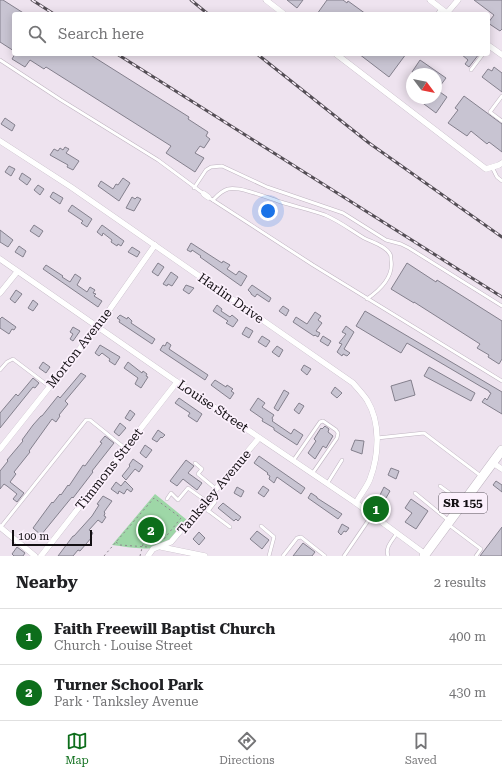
<!DOCTYPE html>
<meta charset="utf-8">
<style>
:root{--surface:#fff;--page:#f2f2f2;--text:#202124;--muted:#757577;--line:#e0e0e0;--accent:#0d6e1b}
body{margin:0;font-family:"Roboto Serif",serif;background:var(--page);color:var(--text)}
.compass{position:absolute;left:406px;top:68px;width:36px;height:36px;border-radius:50%;background:var(--surface);box-shadow:0 2px 10px #0003;rotate:122deg}
.scale{position:absolute;left:12px;bottom:10px;width:80px;box-sizing:border-box;padding-left:4px;border:2px solid #141014;border-top:0;font-size:11px;line-height:14px;white-space:nowrap;color:#141014;-webkit-text-stroke:3px #fbf0fc;paint-order:stroke}
.you{position:absolute;left:268px;top:211px;width:14px;height:14px;margin:-10px;border:3px solid #fff;border-radius:50%;background:#1a73e8;box-shadow:0 0 0 6px #1a73e833}
.badge{display:grid;place-items:center;width:26px;height:26px;border-radius:50%;background:var(--accent);color:#fff;font-size:13px;font-weight:700}
.pin{position:absolute;translate:-50% -50%;border:2px solid #fff;box-shadow:0 1px 4px #0006}
.list{margin:0;padding:0;list-style:none}
h2{display:flex;justify-content:space-between;align-items:center;height:52px;margin:0;padding:0 16px;font-size:17px}
h2 small{font-size:13px;font-weight:400;color:var(--muted)}
.list li{display:grid;grid-template-columns:26px 1fr auto;gap:12px;align-items:center;box-sizing:border-box;height:56px;padding:0 16px;border-top:1px solid var(--line)}
.list b{display:block;font-size:15px;white-space:nowrap}
.list p{margin:0;font-size:13px;white-space:nowrap;color:var(--muted)}
.list em{font-size:13px;font-style:normal;color:var(--muted)}
.icon{flex:none;width:22px;height:22px;fill:none;stroke:currentColor;stroke-width:2;stroke-linecap:round;stroke-linejoin:round}
.map{position:relative;flex:none;width:502px;height:556px;overflow:hidden}
.search{position:absolute;background:var(--surface);box-shadow:0 2px 10px #0003;left:12px;right:12px;top:12px;height:44px;display:flex;align-items:center;gap:10px;box-sizing:border-box;padding:0 14px;border-radius:4px;color:var(--muted);font-size:15px}
.sheet{height:164px;background:var(--surface)}
nav{display:flex;justify-content:space-around;align-items:center;box-sizing:border-box;height:56px;border-top:1px solid var(--line);background:var(--surface);font-size:11px;color:var(--muted)}
nav a{display:grid;justify-items:center;gap:2px}
nav .on{color:var(--accent)}
.map>svg:first-child{display:block}
.green{fill:#9ed7a7}
.building{fill:#c8c4d2;stroke:#84808d}
.lines{fill:none;stroke-linecap:round;stroke-linejoin:round}
.lane-casing{stroke:#bfb4c0;stroke-width:4}
.street-casing{stroke:#bfb4c0;stroke-width:6}
.primary-casing{stroke:#bfb4c0;stroke-width:10}
.path{stroke:#8f8790;stroke-width:1;stroke-dasharray:2 3;stroke-linecap:butt}
.lane{stroke:#fff;stroke-width:3}
.street{stroke:#fff;stroke-width:5.5}
.primary{stroke:#fff;stroke-width:9}
.rail-casing{stroke:#544e55;stroke-width:3}
.rail{stroke:#fbf0fc;stroke-width:1.5;stroke-dasharray:4.5;stroke-linecap:butt}
.labels{text-anchor:middle;dominant-baseline:central;stroke-width:3.5;stroke-linejoin:round;paint-order:stroke}
.shield{fill:#fbf0fc;stroke:#59535a;stroke-width:1}
.shield-label{font-size:12px;font-weight:bold;fill:#141014}
.street-label{font-size:13px;fill:#141014;stroke:#fbf0fc}
</style>
<div class="map">
<svg width="502" height="556" viewBox="0 0 502 556">
<rect width="100%" height="100%" fill="#eee3ef"/>
<path class="green" d="M155,494L187,520C182,526 176,534 170,540C155,554 131,547 112,545Z"/>
<g class="building">
<polygon points="0,0 3,0 25,14 14,14 14,51 0,42"/>
<polygon points="287,0 303,0 297,8"/>
<polygon points="327,0 343,0 347,3 348,1 366,14 317,14"/>
<polygon points="474,0 502,0 502,29 500,31 488,23 494,15"/>
<polygon points="15,54 89,54 189,117 188,119 208,132 206,136 210,139 204,148 200,146 195,153 204,158 195,172 166,153 171,146 46,67 44,69 30,60 25,67 12,59"/>
<polygon points="359,54 406,54 389,77"/>
<polygon points="461,54 479,54 469,67 465,64 468,60"/>
<polygon points="420,60 446,78 437,90 447,97 436,113 416,98 436,98 436,74 415,74 412,72"/>
<polygon points="494,67 502,73 502,92 482,77 488,69 492,71"/>
<polygon points="464,96 502,124 502,152 489,142 487,144 471,131 467,136 448,123 458,110 455,108"/>
<polygon points="5,118 15,125 12,131 1,124"/>
<polygon points="65,147 69,149 66,153 79,161 73,170 67,167 68,165 50,155 54,149 58,151 60,148 63,150"/>
<polygon points="9,166 15,169 11,176 5,172"/>
<polygon points="22,173 31,179 27,185 19,179"/>
<polygon points="123,178 130,183 119,201 98,186 101,181 113,189 116,184 118,185"/>
<polygon points="38,185 44,189 40,195 34,190"/>
<polygon points="53,192 63,198 60,204 50,197"/>
<polygon points="132,197 135,199 137,197 141,199 134,211 126,208"/>
<polygon points="72,205 92,219 87,227 81,223 83,221 68,211"/>
<polygon points="34,225 43,231 39,237 30,231"/>
<polygon points="102,225 124,241 121,246 118,244 117,246 111,242 112,240 103,233 102,236 97,232"/>
<polygon points="0,230 13,240 8,247 0,242"/>
<polygon points="191,243 222,263 223,261 230,265 227,269 236,275 239,271 247,276 241,286 200,257 201,256 192,250 191,252 187,250"/>
<polygon points="19,246 26,251 23,257 15,252"/>
<polygon points="132,247 140,252 137,257 128,252"/>
<polygon points="158,263 164,267 158,276 152,272"/>
<polygon points="407,263 436,282 437,280 502,321 502,359 499,364 488,357 489,355 477,348 480,344 414,302 414,303 391,289"/>
<polygon points="46,265 63,276 62,277 70,282 75,274 81,278 77,285 87,292 90,287 95,290 93,293 96,294 94,296 102,301 98,307 43,269"/>
<polygon points="171,272 178,277 172,286 168,284 167,286 163,284"/>
<polygon points="186,285 194,288 189,294 183,290"/>
<polygon points="252,285 271,298 269,302 257,294 255,297 251,294 251,293 248,290"/>
<polygon points="16,290 22,294 15,303 10,299"/>
<polygon points="33,300 38,304 33,311 28,308"/>
<polygon points="217,305 222,309 221,311 230,317 232,315 238,320 233,327 226,323 228,321 213,311"/>
<polygon points="283,306 289,310 286,316 279,311"/>
<polygon points="365,311 502,392 502,414 482,402 485,398 487,400 491,393 489,392 489,391 480,386 407,343 401,353 356,326"/>
<polygon points="315,312 321,316 318,320 322,323 316,331 320,333 318,337 315,335 314,336 293,322 296,317 307,324"/>
<polygon points="120,315 127,319 128,317 132,321 131,323 155,339 152,344 119,322 120,320 117,318"/>
<polygon points="2,317 16,327 14,330 12,329 9,334 0,328 0,319"/>
<polygon points="346,326 354,332 344,349 350,353 347,356 343,354 342,356 337,352 342,344 339,343 346,334 342,332"/>
<polygon points="73,327 80,331 73,341 70,339 73,334 70,332"/>
<polygon points="246,327 253,331 249,338 242,334"/>
<polygon points="262,336 270,341 266,347 258,342"/>
<polygon points="323,336 331,341 328,346 320,341"/>
<polygon points="167,342 171,345 169,349 208,375 205,380 160,350 163,345 165,346"/>
<polygon points="100,345 120,357 115,365 109,361 110,359 102,353 99,356 95,353"/>
<polygon points="277,346 283,350 279,357 272,352"/>
<polygon points="43,362 50,367 46,373 39,368"/>
<polygon points="128,362 142,373 143,371 147,374 146,376 148,377 141,388 135,384 138,378 124,368"/>
<polygon points="304,365 311,369 307,375 301,370"/>
<polygon points="429,367 475,393 471,401 424,376"/>
<polygon points="81,373 86,376 65,401 68,404 59,415 60,416 56,422 52,419 29,451 30,452 14,472 16,474 10,482 24,493 17,502 13,499 17,494 7,486 4,484 0,489 0,471 8,461 7,460 23,441 22,440 33,425 41,416 42,416 58,396 60,398"/>
<polygon points="33,378 39,383 35,388 33,387 0,428 0,413 16,394 18,396"/>
<polygon points="215,380 226,387 227,385 233,389 231,391 234,393 230,399 211,385"/>
<polygon points="411,380 415,395 395,401 391,386"/>
<polygon points="335,387 342,393 337,398 331,393"/>
<polygon points="284,390 289,393 278,411 274,408"/>
<polygon points="179,398 202,414 197,422 188,416 190,413 175,403"/>
<polygon points="258,398 265,403 262,407 274,415 272,418 273,420 272,421 291,434 294,429 303,435 297,445 274,430 274,428 262,421 263,419 250,410"/>
<polygon points="299,403 304,406 299,414 294,410"/>
<polygon points="130,410 135,414 130,421 125,418"/>
<polygon points="120,423 126,428 119,436 114,432"/>
<polygon points="325,426 329,429 328,432 333,436 326,448 323,446 315,459 308,453 316,441 314,439 321,428 322,429"/>
<polygon points="158,430 165,435 162,438 161,437 157,442 152,439"/>
<polygon points="105,436 114,443 92,471 93,472 73,498 72,497 41,535 33,528 52,502 53,503 60,494 61,495 68,485 69,486 83,465 85,466 102,443 100,442"/>
<polygon points="355,440 364,441 362,454 351,450"/>
<polygon points="145,445 152,450 146,458 140,453"/>
<polygon points="259,456 305,488 301,494 277,477 274,483 269,479 270,476 267,474 268,473 254,463"/>
<polygon points="133,459 143,466 139,472 135,469 126,480 122,476 130,466 129,465"/>
<polygon points="186,460 194,466 188,473 202,483 197,490 183,479 177,486 170,481"/>
<polygon points="391,468 399,471 396,479 388,475"/>
<polygon points="125,481 133,489 131,492 127,489 124,494 119,491 118,494 111,489 116,482 121,486"/>
<polygon points="496,481 502,485 502,492 493,485"/>
<polygon points="263,486 269,490 264,497 258,493"/>
<polygon points="237,487 244,491 241,497 234,493"/>
<polygon points="384,487 390,491 386,498 380,495"/>
<polygon points="311,493 317,497 317,498 342,514 338,519 308,498"/>
<polygon points="103,496 112,501 104,512 105,513 104,516 106,517 102,523 98,520 89,530 93,533 91,536 92,537 80,551 78,550 73,556 58,556 73,536 74,536 92,516 99,505 97,504"/>
<polygon points="411,499 428,511 416,529 405,522 412,513 405,508"/>
<polygon points="223,503 241,517 238,521 236,519 234,521 218,508"/>
<polygon points="342,524 349,528 346,532 344,531 341,535 338,532"/>
<polygon points="502,527 502,556 480,556"/>
<polygon points="257,531 269,540 262,549 250,539"/>
<polygon points="199,532 205,538 199,545 193,539"/>
<polygon points="303,543 315,552 312,556 293,556"/>
<polygon points="17,547 25,553 23,556 14,556 12,554"/>
</g>
<g class="lines">
<defs>
<g id="lane">
<polyline points="437,14 441,9"/>
<polyline points="0,60 61,100 158,160 204,194"/>
<polyline points="471,70 483,54"/>
<polyline points="502,96 490,112 502,121"/>
<polyline points="492,167 497,177 502,181"/>
<polyline points="194,188 206,170 211,167 222,166 267,187 343,213 386,240 401,244 409,248 502,306"/>
<polyline points="208,197 313,265 502,381"/>
<path d="M213,200C217,196 221,191 228,189C241,186 270,199 284,203C297,207 311,210 325,215C339,221 351,230 364,238C372,242 386,246 390,254C391,255 391,258 391,260C394,277 380,290 367,299"/>
<polyline points="0,370 7,362 13,359 50,387"/>
<polyline points="377,438 424,433 481,476"/>
<polyline points="293,461 320,422 323,421 336,430 338,433 337,438 312,474"/>
<polyline points="195,463 202,469 198,474 216,489"/>
<polyline points="327,484 342,460"/>
<polyline points="440,486 462,502"/>
<polyline points="473,492 483,500"/>
<polyline points="415,493 448,520"/>
<polyline points="167,499 171,493 178,500 188,488 206,501"/>
<polyline points="202,506 230,527"/>
<polyline points="208,511 215,502"/>
<polyline points="449,525 481,549 476,556"/>
<polyline points="261,526 274,537 269,556"/>
<polyline points="0,528 86,420 90,420 126,449"/>
<polyline points="283,556 297,538 301,537 325,556"/>
<polyline points="344,556 372,515"/>
<path d="M388,556C385,547 392,541 397,533"/>
</g>
<g id="street">
<polyline points="266,0 284,14"/>
<polyline points="430,0 448,14"/>
<polyline points="447,13 458,0"/>
<polyline points="488,45 502,55"/>
<polyline points="336,54 486,169 499,165 502,163"/>
<path d="M0,141L71,187L353,383C358,389 363,394 367,400C381,423 379,455 370,479C367,487 360,495 356,503"/>
<polyline points="204,194 208,197"/>
<polyline points="0,259 177,382 356,503 425,554"/>
<polyline points="0,293 17,272"/>
<polyline points="0,449 98,326 155,245"/>
<polyline points="493,463 502,469"/>
<polyline points="0,527 35,556"/>
<polyline points="161,547 205,556"/>
<polyline points="41,556 177,382"/>
<polyline points="148,556 153,549 171,542 259,438"/>
</g>
<polyline id="primary" points="424,556 502,450"/>
</defs>
<use href="#lane" class="lane-casing"/>
<use href="#street" class="street-casing"/>
<use href="#primary" class="primary-casing"/>
<g class="path">
<polyline points="116,542 120,545 148,547"/>
<polyline points="104,556 154,498 181,518 164,539"/>
<polyline points="140,556 143,544 154,542"/>
</g>
<use href="#lane" class="lane"/>
<use href="#street" class="street"/>
<use href="#primary" class="primary"/>
<defs>
<g id="rail">
<polyline points="32,0 54,14"/>
<polyline points="191,0 208,14"/>
<polyline points="117,54 502,297"/>
<polyline points="257,54 369,143 502,237"/>
</g>
</defs>
<use href="#rail" class="rail-casing"/>
<use href="#rail" class="rail"/>
</g>
<g class="labels">
<rect class="shield" x="439" y="493" width="48" height="20" rx="3"/>
<g class="shield-label">
<text x="463" y="503">SR 155</text>
</g>
<g class="street-label">
<text transform="translate(231 298) rotate(35)">Harlin Drive</text>
<text transform="translate(79 348) rotate(-52)">Morton Avenue</text>
<text transform="translate(213 406) rotate(34)">Louise Street</text>
<text transform="translate(109 469) rotate(-52)">Timmons Street</text>
<text transform="translate(214 492) rotate(-50)">Tanksley Avenue</text>
</g>
</g>
</svg>
<svg class="compass" viewBox="-18 -18 36 36"><path d="M0-13l5 13h-10z" fill="#e53935"/><path d="M0 13l5-13h-10z" fill="#757577"/></svg>
<div class="scale">100 m</div>
<div class="you"></div>
<div class="pin badge" style="left:376px;top:509px">1</div>
<div class="pin badge" style="left:151px;top:530px">2</div>
<div class="search"><svg class="icon" aria-label="search" viewBox="0 0 24 24"><circle cx="10" cy="10" r="6"/><path d="M15 15l6 6"/></svg>Search here</div>
</div>
<section class="sheet">
<h2>Nearby<small>2 results</small></h2>
<ul class="list">
<li><span class="badge">1</span><div><b>Faith Freewill Baptist Church</b><p>Church · Louise Street</p></div><em>400 m</em></li>
<li><span class="badge">2</span><div><b>Turner School Park</b><p>Park · Tanksley Avenue</p></div><em>430 m</em></li>
</ul>
</section>
<nav>
<a class="on"><svg class="icon" aria-label="map" viewBox="0 0 24 24"><path d="M3 6l6-2 6 2 6-2v14l-6 2-6-2-6 2zM9 4v14M15 6v14"/></svg>Map</a>
<a><svg class="icon" aria-label="directions" viewBox="0 0 24 24"><path d="M12 3l9 9-9 9-9-9zM9 14v-3h6M13 9l2 2-2 2"/></svg>Directions</a>
<a><svg class="icon" aria-label="saved" viewBox="0 0 24 24"><path d="M7 4h10v16l-5-4-5 4z"/></svg>Saved</a>
</nav>
